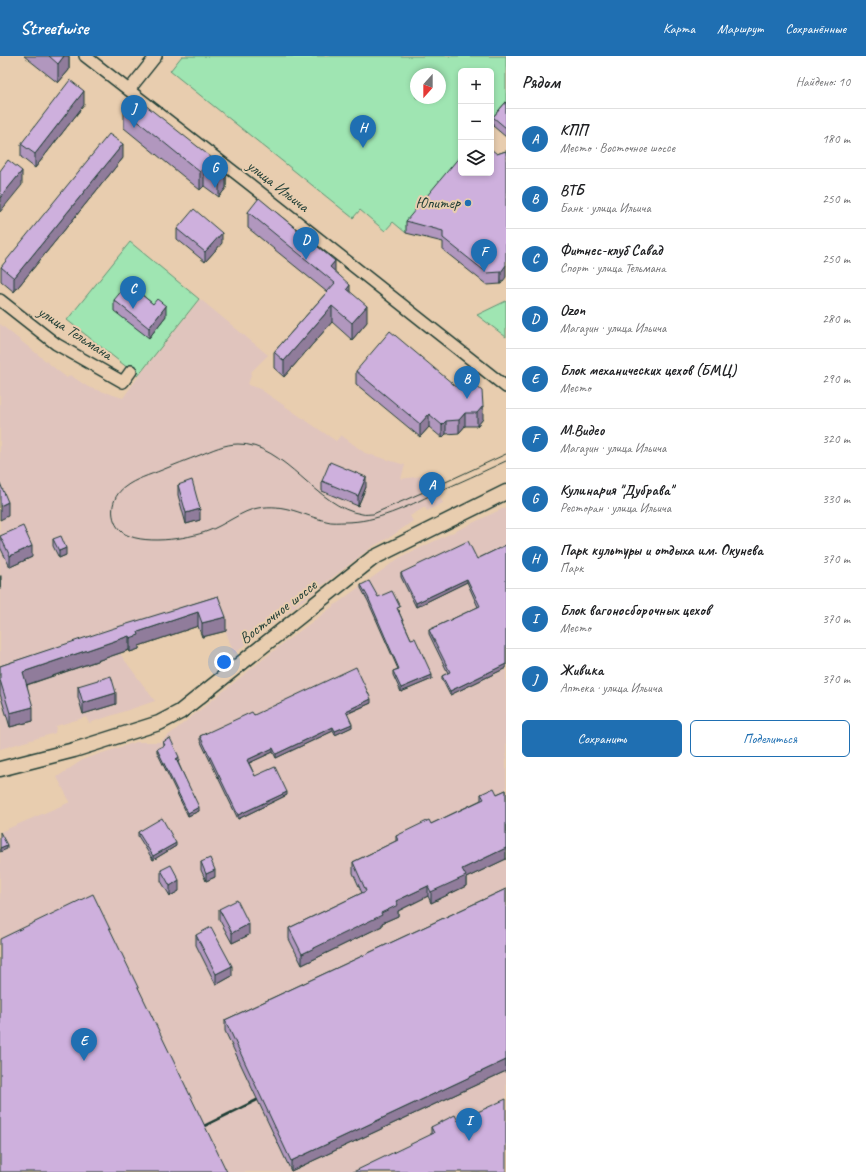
<!DOCTYPE html>
<html lang="ru">
<meta charset="utf-8">
<style>
:root{--surface:#fff;--page:#f6f6f6;--text:#202124;--muted:#757577;--line:#e0e0e0;--accent:#1f6fb2}
body{margin:0;font-family:Caveat,sans-serif;background:var(--page);color:var(--text)}
.controls{position:absolute;right:12px;top:12px;display:grid;overflow:hidden;border-radius:6px;box-shadow:0 2px 6px #0003}
.controls button{width:36px;height:36px;display:grid;place-items:center;padding:0;border:0;border-bottom:1px solid var(--line);background:var(--surface);color:var(--text);font:20px sans-serif}
.compass{position:absolute;left:410px;top:12px;width:36px;height:36px;border-radius:50%;background:var(--surface);box-shadow:0 2px 6px #0003;rotate:201deg}
.you{position:absolute;left:224px;top:606px;width:14px;height:14px;margin:-10px;border:3px solid #fff;border-radius:50%;background:#1a73e8;box-shadow:0 0 0 6px #1a73e833}
.badge{display:grid;place-items:center;width:26px;height:26px;border-radius:50%;background:var(--accent);color:#fff;font-size:13px;font-weight:700}
.pin{position:absolute;translate:-50% -33px;filter:drop-shadow(0 1px 2px #0008)}
.pin::after{content:'';position:absolute;top:21px;width:14px;height:12px;background:inherit;clip-path:polygon(0 0,100% 0,50% 100%)}
.list{margin:0;padding:0;list-style:none}
h2{display:flex;justify-content:space-between;align-items:center;height:52px;margin:0;padding:0 16px;font-size:17px}
h2 small{font-size:13px;font-weight:400;color:var(--muted)}
.list li{display:grid;grid-template-columns:26px 1fr auto;gap:12px;align-items:center;box-sizing:border-box;height:60px;padding:0 16px;border-top:1px solid var(--line)}
.list b{display:block;font-size:15px;white-space:nowrap}
.list p{margin:0;font-size:13px;white-space:nowrap;color:var(--muted)}
.list em{font-size:13px;font-style:normal;color:var(--muted)}
.actions{display:flex;gap:8px;padding:12px 16px}
.actions a{flex:1;padding:9px 0;border:1px solid var(--accent);border-radius:6px;text-align:center;font-size:14px;color:var(--accent)}
.actions .main{background:var(--accent);color:#fff}
.icon{flex:none;width:22px;height:22px;fill:none;stroke:currentColor;stroke-width:2;stroke-linecap:round;stroke-linejoin:round}
.map{position:relative;flex:none;width:506px;height:1116px;overflow:hidden}
header{display:flex;align-items:center;gap:24px;box-sizing:border-box;height:56px;padding:0 20px;background:var(--accent);color:#fff}
header strong{font-size:19px}
nav{display:flex;gap:22px;margin-inline-start:auto;font-size:14px}
main{display:flex}
aside{flex:1;background:var(--surface)}
.map>svg:first-child{display:block}
.built{fill:#e0c4bd}
.green{fill:#9fe5b2;stroke:#5f9173;fill-rule:evenodd}
.lines{fill:none;stroke-linecap:round;stroke-linejoin:round}
.minor-casing{stroke:#1f3d34;stroke-width:14}
.major-casing{stroke:#1f3d34;stroke-width:17}
.minor{stroke:#e8cdaf;stroke-width:11}
.major{stroke:#e8cdaf;stroke-width:14}
.tram{stroke:#1f3d34;stroke-width:1}
.rail{stroke:#1f3d34;stroke-width:3}
.wall{fill:#b197be;stroke:#1f3d34}
.shaded-wall{fill:#907b9b;stroke:#1f3d34}
.building{fill:#ceb0dd;stroke:#1f3d34}
.poi-dot{fill:#1f6fb2;stroke:#e8cdaf;stroke-width:1.5}
.labels{text-anchor:middle;dominant-baseline:central;stroke-width:4;stroke-linejoin:round;paint-order:stroke}
.street-label{font-size:16px;fill:#1f3d34;stroke:#e8cdaf}
.poi-label{font-size:16px;fill:#1f3d34;stroke:#e8cdaf;text-anchor:end}
</style>
<header>
<strong>Streetwise</strong>
<nav><a>Карта</a><a>Маршрут</a><a>Сохранённые</a></nav>
</header>
<main>
<div class="map">
<svg width="506" height="1116" viewBox="0 0 506 1116">
<rect width="100%" height="100%" fill="#e8cdaf"/>
<filter id="ink" filterUnits="userSpaceOnUse"><feTurbulence type="fractalNoise" baseFrequency=".025" numOctaves="2"/><feDisplacementMap in="SourceGraphic" scale="8" xChannelSelector="R" yChannelSelector="G"/><feConvolveMatrix kernelMatrix="1 2 1 2 8 2 1 2 1" color-interpolation-filters="sRGB"/></filter>
<g filter="url(#ink)">
<g class="built">
<polygon points="200,243 268,299 252,315 248,329 260,333 336,385 341,379 365,397 405,409 401,423 428,419 443,447 427,455 425,451 410,460 413,465 392,480 372,491 234,598 218,554 112,587 155,645 89,667 86,661 56,670 55,677 0,693 0,268 67,322 70,319 88,331 123,342 138,321"/>
<polygon points="506,451 506,1116 0,1116 0,776 70,746 57,721 84,703 136,686 160,686 282,588 351,537 399,502"/>
</g>
<g class="green">
<path d="M182,0H506V62L503,59L491,73V15H461V110L406,177L393,166L385,175L360,154L353,162L170,15ZM416,18H440V42H416Z"/>
<polygon points="130,186 199,243 138,320 67,264"/>
<polygon points="506,245 506,281 477,259"/>
</g>
<g class="lines">
<defs>
<g id="minor">
<polyline points="85,0 247,126 506,331"/>
<polyline points="129,34 156,0"/>
<polyline points="0,244 56,288 123,326 131,315"/>
</g>
<polyline id="major" points="0,713 74,694 159,667 180,656 373,502 506,436"/>
</defs>
<use href="#minor" class="minor-casing"/>
<use href="#major" class="major-casing"/>
<use href="#minor" class="minor"/>
<use href="#major" class="major"/>
<path class="tram" d="M506,398L435,431L373,458C369,458 365,459 362,458C317,452 285,387 238,388C225,388 212,394 200,399C187,404 174,409 162,414C150,419 135,423 125,431C110,441 108,464 122,476C140,490 188,483 208,475C223,470 243,454 258,452C285,447 302,459 326,465C332,467 339,466 345,466C377,466 407,451 435,437C459,427 482,416 506,405"/>
<polyline class="rail" points="194,1075 257,1044"/>
</g>
<g class="wall">
<polygon points="24,0 69,0 69,14 58,27"/>
<polygon points="506,46 506,81 493,70 493,61"/>
<polygon points="84,49 35,112 21,101 21,88"/>
<polygon points="124,54 226,113 226,132 219,141 204,130 200,134 124,72"/>
<polygon points="506,95 501,228 487,229 443,194 443,186 406,177 406,165 497,98"/>
<polygon points="123,102 14,236 1,225 1,211"/>
<polygon points="248,156 335,216 350,236 367,266 352,284 332,266 284,321 274,312 274,296 327,236 248,172"/>
<polygon points="177,173 222,187 205,206 177,183"/>
<polygon points="141,238 153,248 166,260 149,282 114,255 114,244"/>
<polygon points="356,315 459,333 483,363 477,370 465,370 459,377 446,378 442,382 429,371 420,381 356,328"/>
<polygon points="322,425 366,431 358,450 322,435"/>
<polygon points="178,429 200,464 186,468 178,439"/>
<polygon points="0,480 32,501 10,511 0,491"/>
<polygon points="53,483 66,499 59,502 53,490"/>
<polygon points="506,489 506,612 450,639 442,623 442,620 448,617 429,578 429,574 478,551 467,526 416,551 401,521 401,517 477,503"/>
<polygon points="361,529 378,541 400,555 399,556 411,583 432,623 401,636 393,619 393,615 398,613 368,545 361,532"/>
<polygon points="218,540 226,575 202,581 198,570 139,590 139,593 130,596 129,594 27,629 33,665 10,671 0,638 0,610"/>
<polygon points="78,630 116,648 83,658 78,641"/>
<polygon points="371,647 347,658 352,671 335,679 333,675 276,702 273,696 249,707 255,720 287,739 238,763 200,684 200,680 254,659"/>
<polygon points="163,686 179,705 178,706 199,755 188,760 157,696 157,693 163,690"/>
<polygon points="506,734 506,803 466,822 466,830 431,847 428,840 398,855 398,860 382,867 382,870 302,909 289,883 289,872 362,837 353,817 353,806 396,785 396,780 431,768 481,744 481,738 497,738"/>
<polygon points="138,776 176,790 153,804 138,780"/>
<polygon points="201,806 215,821 206,825 201,814"/>
<polygon points="161,814 179,835 170,840 161,825"/>
<polygon points="506,833 506,1015 291,1115 225,975 225,964"/>
<polygon points="219,853 249,879 232,887 219,863"/>
<polygon points="196,879 232,920 216,929 196,889"/>
<polygon points="458,1065 431,1079 431,1071"/>
</g>
<g class="shaded-wall">
<polygon points="64,0 69,0 69,14 58,27 58,8"/>
<polygon points="84,35 84,49 35,112 35,98"/>
<polygon points="123,88 123,102 14,236 14,222"/>
<polygon points="204,111 204,130 200,134 200,116"/>
<polygon points="226,113 226,132 219,141 219,122"/>
<polygon points="22,115 22,129 0,156 0,142"/>
<polygon points="222,177 222,187 205,206 205,196"/>
<polygon points="335,205 335,221 330,211"/>
<polygon points="506,209 506,221 501,228 501,216"/>
<polygon points="141,229 141,240 136,234"/>
<polygon points="350,229 350,245 347,233"/>
<polygon points="166,250 166,260 149,282 149,272"/>
<polygon points="332,250 332,266 284,321 284,305"/>
<polygon points="367,250 367,266 352,284 352,267"/>
<polygon points="483,350 483,363 477,370 477,357"/>
<polygon points="465,357 465,370 459,377 459,364"/>
<polygon points="429,358 429,371 420,381 420,368"/>
<polygon points="446,365 446,378 442,382 442,369"/>
<polygon points="366,421 366,431 358,450 358,440"/>
<polygon points="8,446 8,460 0,464 0,450"/>
<polygon points="200,453 200,464 186,468 186,457"/>
<polygon points="32,490 32,501 10,511 10,500"/>
<polygon points="66,492 66,499 59,502 59,495"/>
<rect x="0" y="520" width="1" height="13"/>
<polygon points="467,523 467,526 416,551 416,547"/>
<polygon points="198,556 198,570 139,590 139,593 130,596 130,582 138,576"/>
<polygon points="226,561 226,575 202,581 202,567"/>
<polygon points="129,580 129,594 23,630 23,616"/>
<polygon points="506,608 506,612 450,639 450,635"/>
<polygon points="432,619 432,623 401,636 401,632"/>
<polygon points="116,637 116,648 83,658 83,647"/>
<polygon points="371,643 371,647 346,658 346,655"/>
<polygon points="33,651 33,665 10,671 10,657"/>
<polygon points="352,668 352,671 335,679 335,675"/>
<polygon points="333,671 333,675 276,702 276,698"/>
<polygon points="273,692 273,696 247,708 247,704"/>
<polygon points="179,701 179,705 176,706 176,703"/>
<polygon points="287,736 287,739 238,763 238,759"/>
<polygon points="199,751 199,755 188,760 188,757"/>
<polygon points="176,787 176,790 153,804 153,800"/>
<polygon points="7,789 7,793 0,796 0,792"/>
<polygon points="506,792 506,803 466,822 466,830 431,847 431,836 462,813"/>
<polygon points="215,814 215,821 206,825 206,818"/>
<polygon points="179,824 179,835 170,840 170,830"/>
<polygon points="428,830 428,840 398,855 398,860 382,867 382,870 302,909 302,898 381,857 396,845"/>
<polygon points="249,868 249,879 232,887 232,877"/>
<polygon points="232,910 232,920 216,929 216,918"/>
<polygon points="506,1004 506,1015 291,1115 291,1105"/>
</g>
<g class="building">
<polygon points="49,0 64,0 58,8"/>
<polygon points="70,24 84,35 35,98 21,88"/>
<polygon points="135,41 226,113 219,122 204,111 200,116 124,54"/>
<polygon points="506,46 506,72 493,61"/>
<polygon points="109,78 123,88 14,222 1,211"/>
<polygon points="491,93 497,98 506,95 506,209 501,216 487,217 443,182 443,175 406,165 461,99 461,117 491,117"/>
<polygon points="8,104 22,115 0,142 0,115"/>
<polygon points="259,142 335,205 330,211 350,229 347,233 367,250 352,267 332,250 284,305 274,296 335,227 248,156"/>
<polygon points="194,153 222,177 205,196 177,173"/>
<polygon points="132,222 141,229 136,234 153,248 157,243 166,250 149,272 114,244"/>
<polygon points="390,275 459,333 468,323 482,335 483,350 477,357 465,357 459,364 446,365 442,369 429,358 420,368 356,315"/>
<polygon points="330,406 366,421 358,440 322,425"/>
<polygon points="192,424 200,453 186,457 178,429"/>
<polygon points="0,427 8,446 0,450"/>
<polygon points="23,470 32,490 10,500 0,480"/>
<polygon points="61,480 66,492 59,495 53,483"/>
<polygon points="468,485 477,503 506,489 506,608 450,635 442,620 450,616 429,574 480,550 467,523 416,547 401,517"/>
<polygon points="369,525 378,541 392,535 400,551 397,552 411,583 415,582 432,619 401,632 393,615 399,613 368,541 361,529"/>
<polygon points="218,540 226,561 202,567 198,556 138,576 139,579 130,582 129,580 23,616 33,651 10,657 0,624 0,610 111,573"/>
<polygon points="356,611 371,643 346,655 352,668 335,675 333,671 276,698 273,692 247,704 255,720 275,711 287,736 238,759 200,680 252,656 254,659"/>
<polygon points="111,620 116,637 83,647 78,630"/>
<polygon points="170,682 179,701 176,703 199,751 188,757 157,693 165,689 163,686"/>
<polygon points="494,732 497,738 506,734 506,792 462,813 466,820 431,836 428,830 396,845 398,849 381,857 382,859 302,898 289,872 366,835 353,806 398,784 396,780 429,764 431,768 484,743 481,738"/>
<polygon points="162,762 176,787 153,800 138,776"/>
<polygon points="0,776 7,789 0,792"/>
<polygon points="210,802 215,814 206,818 201,806"/>
<polygon points="171,809 179,824 170,830 161,814"/>
<polygon points="506,833 506,1004 291,1105 225,964"/>
<polygon points="93,838 227,1116 0,1116 0,883"/>
<polygon points="237,844 249,868 232,877 219,853"/>
<polygon points="211,871 232,910 216,918 196,879"/>
<polygon points="506,1043 506,1116 353,1116 434,1077 431,1071 455,1059 458,1065"/>
</g>
</g>
<circle class="poi-dot" cx="468" cy="147" r="4"/>
<g class="labels">
<g class="street-label">
<text transform="translate(278 130) rotate(38)">улица Ильича</text>
<text transform="translate(75 277) rotate(33)">улица Тельмана</text>
<text transform="translate(278 556) rotate(-38)">Восточное шоссе</text>
</g>
<g class="poi-label">
<text x="460" y="147">Юпитер</text>
</g>
</g>
</svg>
<div class="controls">
<button>+</button>
<button>−</button>
<button><svg class="icon" aria-label="layers" viewBox="0 0 24 24"><path d="M12 4l9 5-9 5-9-5zM3 14l9 5 9-5"/></svg></button>
</div>
<svg class="compass" viewBox="-18 -18 36 36"><path d="M0-13l5 13h-10z" fill="#e53935"/><path d="M0 13l5-13h-10z" fill="#757577"/></svg>
<div class="you"></div>
<div class="pin badge" style="left:432px;top:449px">A</div>
<div class="pin badge" style="left:467px;top:343px">B</div>
<div class="pin badge" style="left:133px;top:253px">C</div>
<div class="pin badge" style="left:306px;top:204px">D</div>
<div class="pin badge" style="left:84px;top:1005px">E</div>
<div class="pin badge" style="left:484px;top:216px">F</div>
<div class="pin badge" style="left:215px;top:132px">G</div>
<div class="pin badge" style="left:363px;top:92px">H</div>
<div class="pin badge" style="left:469px;top:1085px">I</div>
<div class="pin badge" style="left:134px;top:72px">J</div>
</div>
<aside>
<h2>Рядом<small>Найдено: 10</small></h2>
<ul class="list">
<li><span class="badge">A</span><div><b>КПП</b><p>Место · Восточное шоссе</p></div><em>180 m</em></li>
<li><span class="badge">B</span><div><b>ВТБ</b><p>Банк · улица Ильича</p></div><em>250 m</em></li>
<li><span class="badge">C</span><div><b>Фитнес-клуб Савад</b><p>Спорт · улица Тельмана</p></div><em>250 m</em></li>
<li><span class="badge">D</span><div><b>Ozon</b><p>Магазин · улица Ильича</p></div><em>280 m</em></li>
<li><span class="badge">E</span><div><b>Блок механических цехов (БМЦ)</b><p>Место</p></div><em>290 m</em></li>
<li><span class="badge">F</span><div><b>М.Видео</b><p>Магазин · улица Ильича</p></div><em>320 m</em></li>
<li><span class="badge">G</span><div><b>Кулинария &quot;Дубрава&quot;</b><p>Ресторан · улица Ильича</p></div><em>330 m</em></li>
<li><span class="badge">H</span><div><b>Парк культуры и отдыха им. Окунева</b><p>Парк</p></div><em>370 m</em></li>
<li><span class="badge">I</span><div><b>Блок вагоносборочных цехов</b><p>Место</p></div><em>370 m</em></li>
<li><span class="badge">J</span><div><b>Живика</b><p>Аптека · улица Ильича</p></div><em>370 m</em></li>
</ul>
<div class="actions"><a class="main">Сохранить</a><a>Поделиться</a></div>
</aside>
</main>
